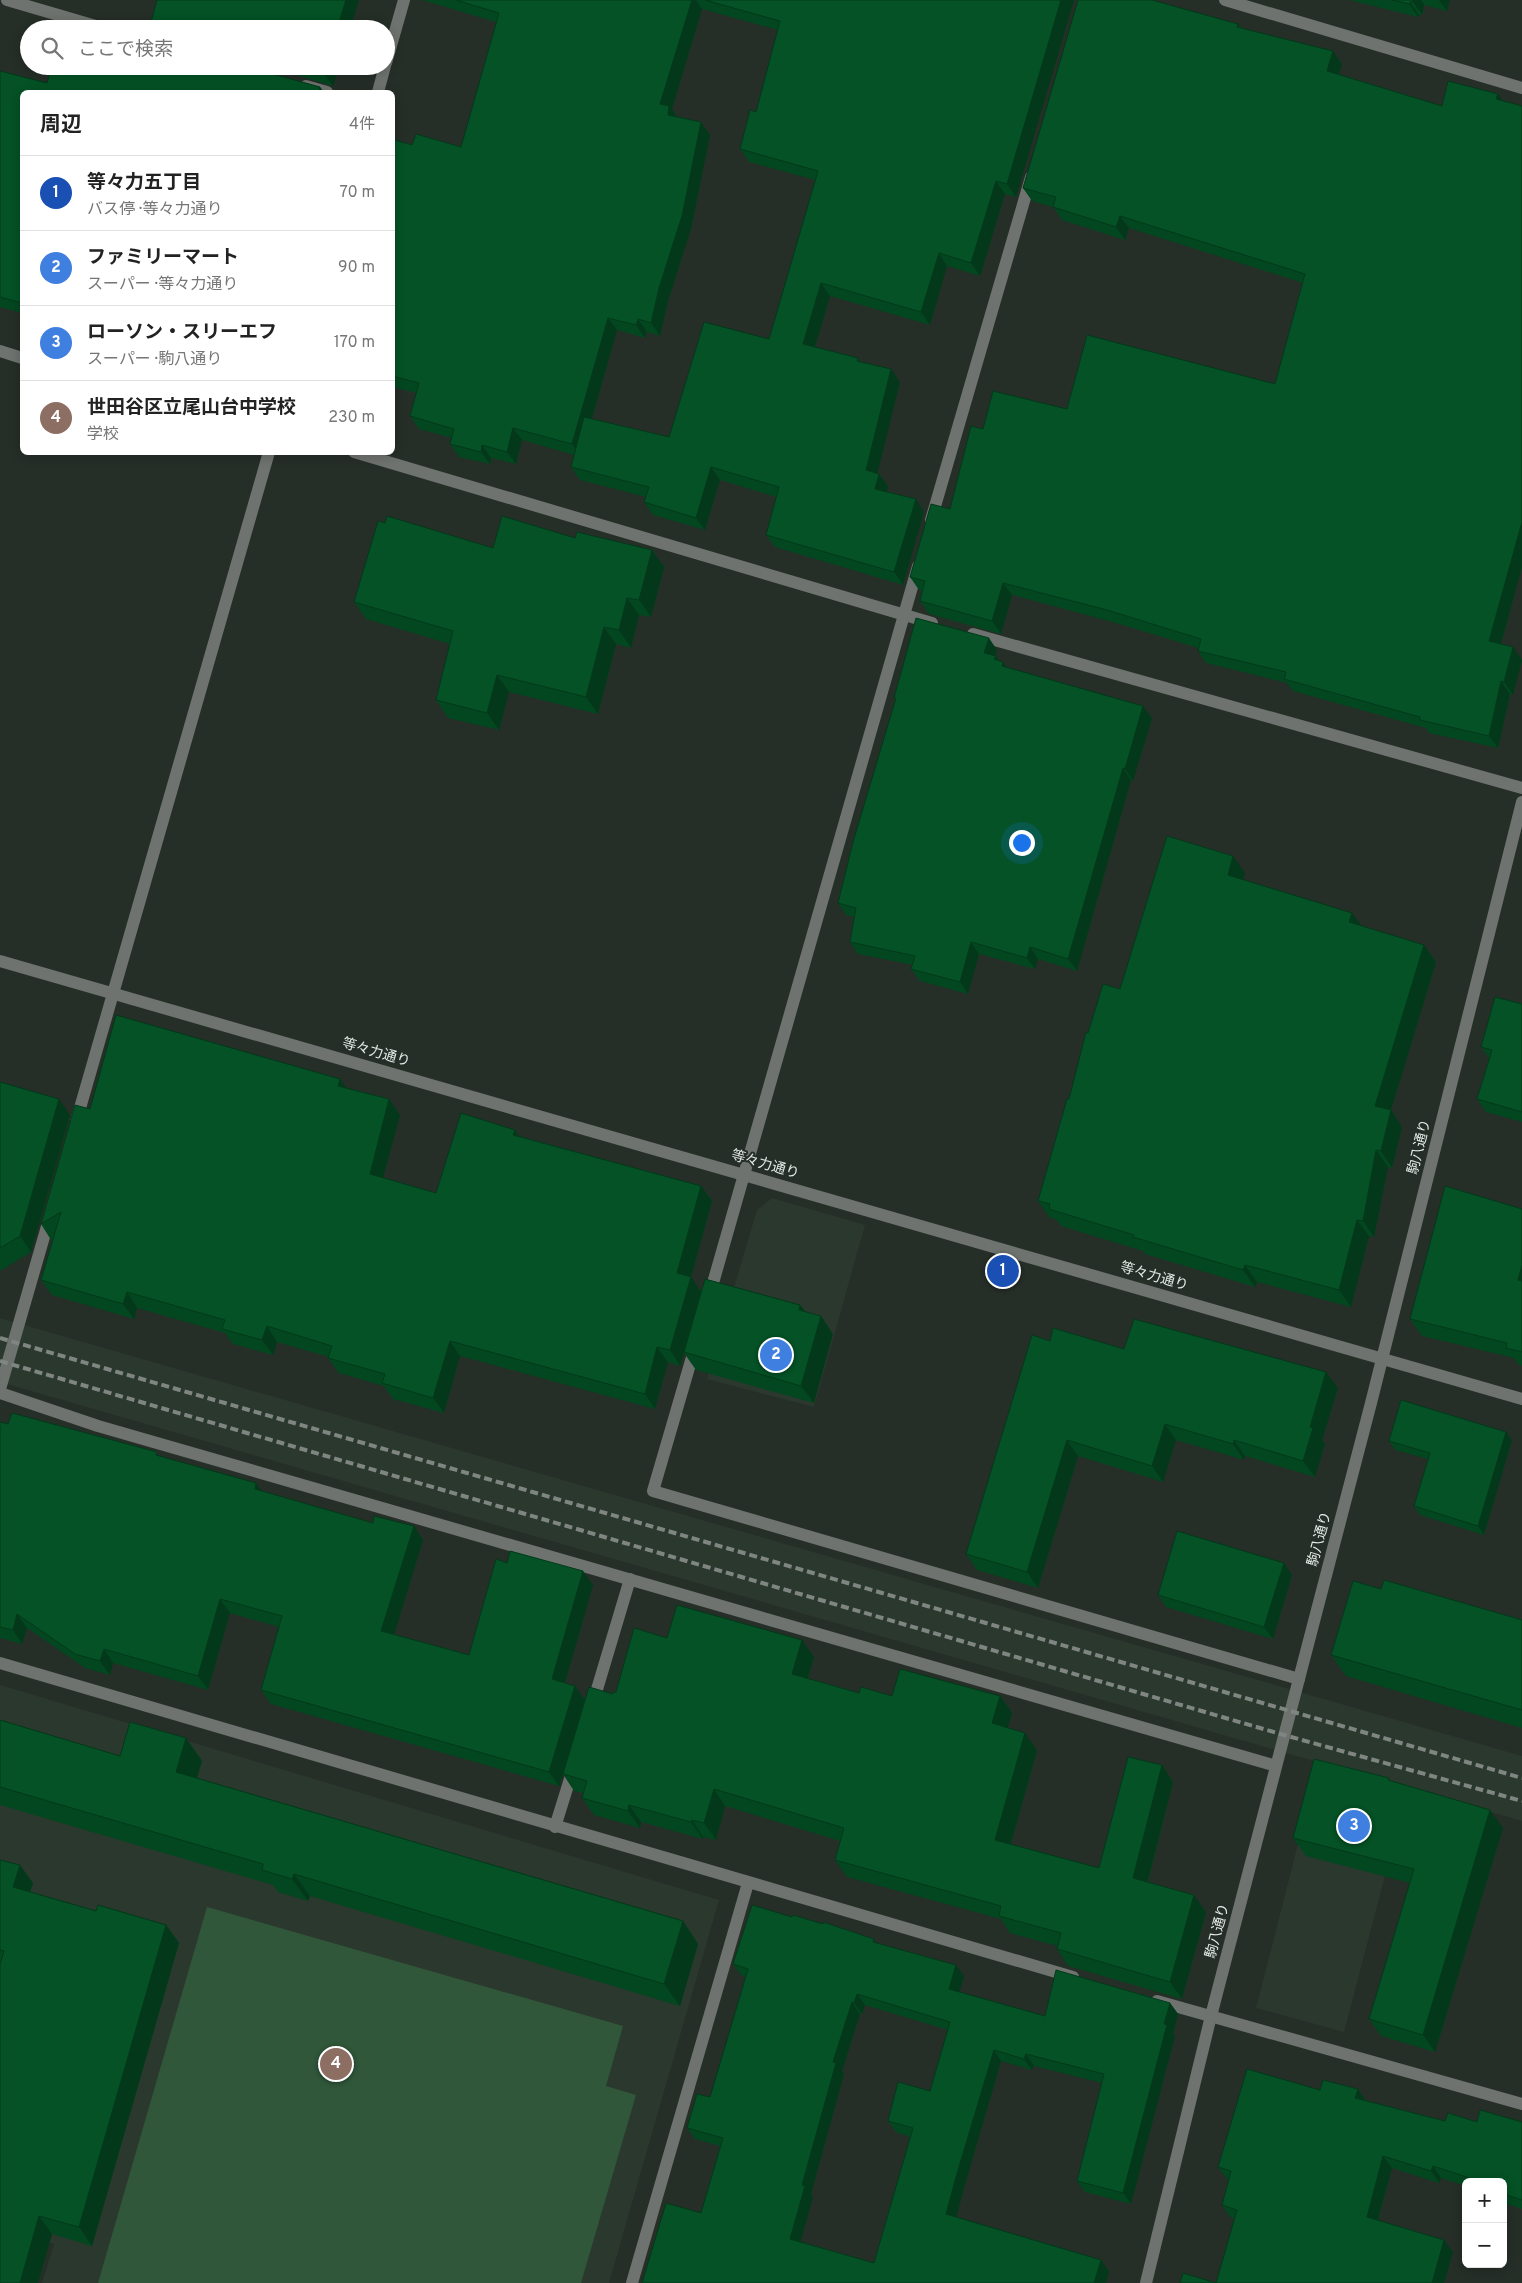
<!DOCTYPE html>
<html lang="ja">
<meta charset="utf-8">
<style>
:root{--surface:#fff;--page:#f2f2f2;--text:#222;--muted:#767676;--line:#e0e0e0;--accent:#b45309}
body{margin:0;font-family:Overpass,"Noto Sans JP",sans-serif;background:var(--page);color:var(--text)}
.controls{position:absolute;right:15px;bottom:15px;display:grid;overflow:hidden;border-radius:8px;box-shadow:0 2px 12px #0003}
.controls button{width:45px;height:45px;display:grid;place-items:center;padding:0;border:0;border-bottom:1px solid var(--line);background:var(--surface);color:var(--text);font:25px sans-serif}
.you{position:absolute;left:1021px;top:842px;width:18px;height:18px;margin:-12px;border:4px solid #fff;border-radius:50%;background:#1a73e8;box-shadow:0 0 0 8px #1a73e833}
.badge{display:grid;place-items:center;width:32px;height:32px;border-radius:50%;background:var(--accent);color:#fff;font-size:16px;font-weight:700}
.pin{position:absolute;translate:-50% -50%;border:2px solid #fff;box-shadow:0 1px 5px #0006}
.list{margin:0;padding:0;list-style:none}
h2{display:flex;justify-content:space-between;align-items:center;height:65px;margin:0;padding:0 20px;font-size:21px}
h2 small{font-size:16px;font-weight:400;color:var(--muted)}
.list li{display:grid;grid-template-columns:32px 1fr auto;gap:15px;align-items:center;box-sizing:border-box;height:75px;padding:0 20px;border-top:1px solid var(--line)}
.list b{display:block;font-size:19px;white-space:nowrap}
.list p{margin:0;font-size:16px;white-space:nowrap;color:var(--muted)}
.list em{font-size:16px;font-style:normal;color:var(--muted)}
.icon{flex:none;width:28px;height:28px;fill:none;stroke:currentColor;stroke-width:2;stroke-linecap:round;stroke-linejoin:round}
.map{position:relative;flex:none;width:1522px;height:2283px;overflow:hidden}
.search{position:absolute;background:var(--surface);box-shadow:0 2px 12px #0003;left:20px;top:20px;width:375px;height:55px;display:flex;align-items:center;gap:12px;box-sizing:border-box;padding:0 18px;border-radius:28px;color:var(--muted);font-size:19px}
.panel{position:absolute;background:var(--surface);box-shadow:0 2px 12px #0003;left:20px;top:90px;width:375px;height:365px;border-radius:8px}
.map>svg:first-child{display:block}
.built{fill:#2b382e}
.pitch{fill:#30573a}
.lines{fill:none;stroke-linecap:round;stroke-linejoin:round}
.minor{stroke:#6f736f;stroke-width:12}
.rail{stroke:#7f8681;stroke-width:4;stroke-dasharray:8 4;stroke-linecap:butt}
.wall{fill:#034720;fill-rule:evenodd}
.shaded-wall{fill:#03391a}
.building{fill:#045225;stroke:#03391a;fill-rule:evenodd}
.labels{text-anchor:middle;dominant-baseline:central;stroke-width:4;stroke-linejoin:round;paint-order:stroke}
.street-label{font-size:14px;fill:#e5ebe6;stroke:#262e28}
</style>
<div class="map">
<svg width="1522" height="2283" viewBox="0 0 1522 2283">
<rect width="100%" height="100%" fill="#262e28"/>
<g class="built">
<polygon points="772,1198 865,1225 814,1407 707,1379 757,1210"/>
<polygon points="0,1318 1522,1756 1522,1821 0,1382"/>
<polygon points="0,1685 719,1900 609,2283 42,2283 54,2244 0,2228"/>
<polygon points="1317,1770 1407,1792 1344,2032 1256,2008"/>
</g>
<polygon class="pitch" points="207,1907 623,2026 606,2086 636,2095 581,2283 98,2283"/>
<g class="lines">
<g class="minor">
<polyline points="7,0 106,29"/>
<polyline points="1225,0 1522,88"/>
<polyline points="386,63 404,0"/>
<polyline points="306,86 327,92"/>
<polyline points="378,92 385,66"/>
<polyline points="0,351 22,358"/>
<polyline points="354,452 932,623"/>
<polyline points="931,520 1031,177"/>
<polyline points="973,634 1522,788"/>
<polyline points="0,961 1522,1399"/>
<polyline points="76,1122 269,452"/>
<polyline points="709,1297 918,566"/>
<polyline points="695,1347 653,1491 1299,1679"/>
<polyline points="0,1389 50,1216"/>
<polyline points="0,1393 98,1426 1276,1766"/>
<polyline points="0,1663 1073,1977"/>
<polyline points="592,1706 630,1579"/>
<polyline points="555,1827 574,1766"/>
<polyline points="1157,2001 1522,2104"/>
<polyline points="632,2283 748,1883"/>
<polyline points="1146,2283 1211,2016 1371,1403 1522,802"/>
</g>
<g class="rail">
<polyline points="0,1338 1522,1778"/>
<polyline points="0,1361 1284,1735 1522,1801"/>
</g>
</g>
<g class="wall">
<path d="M422,0H1074L1016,197L1005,194L980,276L947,266L930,325L830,296L815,347L858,358L860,362L900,382L877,473L879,474L888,486L887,492L924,512L903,585L775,547L766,535L776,497L720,480L705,530L653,515L644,502L646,497L580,480L571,467L574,455L522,440L516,464L491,458L490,464L459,457L450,444L452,438L419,429L410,416L417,393L392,387V149L412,145L461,147L496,22ZM702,9L778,30L756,112L740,149L749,162L815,180L769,339L669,437L592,419L617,330L645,338L647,332L660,336L668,301L691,229L710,135L677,117L672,109Z"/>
<polygon points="1349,0 1450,0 1447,11 1424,5 1422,15 1419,15 1418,17"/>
<polygon points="1238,24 1240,27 1342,64 1339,75 1442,106 1502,101 1522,106 1522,567 1501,644 1522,660 1513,695 1510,694 1498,748 1429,733 1426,728 1293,691 1287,683 1206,663 1198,651 1198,648 1116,623 1012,595 1001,634 929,614 920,601 923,591 919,590 910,577 950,509 983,429 1067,409 1275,384 1303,283 1129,228 1125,240 1062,220 1053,207 1032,201 1023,188"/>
<polygon points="244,66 22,92 22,313 0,307 0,71 47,83"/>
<polygon points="265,66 339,66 333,86"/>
<polygon points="385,523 493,548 575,538 652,550 664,567 651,617 639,615 631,648 616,644 598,714 509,692 499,730 448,718 436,700 450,644 366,619 354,602"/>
<polygon points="997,650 995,656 999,661 1003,662 1006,667 1143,706 1152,718 1133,781 1131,780 1077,971 1038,959 1035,969 979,954 968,994 920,981 911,969 913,965 858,954 850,942 854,917 846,915 838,903 896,701 894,698"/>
<polygon points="1245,873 1243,880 1361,926 1424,945 1436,962 1391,1110 1402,1127 1392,1168 1388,1167 1374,1237 1369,1236 1351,1307 1257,1282 1255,1287 1145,1254 1143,1251 1061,1226 1056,1219 1050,1218 1038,1201 1069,1099 1088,1033 1120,989"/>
<polygon points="1522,1004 1522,1122 1486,1112 1477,1099 1489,1058 1481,1047"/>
<polygon points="0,1082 70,1115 31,1252 0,1271"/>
<polygon points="346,1088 389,1099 400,1115 383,1178 436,1193 515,1130 519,1136 701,1186 712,1201 691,1277 701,1292 800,1305 806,1312 833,1334 814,1403 696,1370 684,1353 680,1366 668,1362 655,1409 460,1356 444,1413 393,1399 384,1386 339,1373 328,1358 329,1357 277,1342 273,1355 233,1344 225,1333 137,1308 134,1319 52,1295 41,1280 53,1238 51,1240 41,1224 90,1109"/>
<polygon points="1522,1209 1522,1366 1518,1364 1514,1358 1422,1336 1410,1319"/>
<polygon points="1050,1341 1124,1349 1338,1388 1322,1440 1325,1444 1315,1477 1245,1456 1244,1460 1176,1440 1163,1482 1078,1456 1038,1588 977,1570 966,1554"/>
<polygon points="0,1422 160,1456 262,1491 423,1540 394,1634 469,1655 507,1563 593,1585 565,1683 585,1699 613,1694 616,1692 667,1638 814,1657 808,1679 859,1693 892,1696 1000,1696 1012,1713 1007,1728 1037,1750 1011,1844 1099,1868 1162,1765 1173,1782 1148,1882 1206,1912 1182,1999 1068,1966 1057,1949 1057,1946 1010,1933 1001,1919 847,1877 835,1860 840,1841 725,1806 716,1840 703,1837 703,1839 641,1822 640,1828 594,1815 582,1798 583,1793 574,1791 563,1774 559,1786 271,1704 261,1690 279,1627 230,1613 208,1690 113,1663 110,1675 85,1668 27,1628 22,1644 0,1638"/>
<polygon points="1506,1432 1512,1440 1484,1535 1420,1515 1414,1506 1428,1459 1395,1450 1389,1441"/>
<polygon points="1284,1563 1292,1575 1273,1639 1166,1607 1158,1595"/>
<polygon points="1381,1589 1522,1620 1522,1728 1346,1676 1331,1655"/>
<polygon points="0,1720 120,1756 186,1738 202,1761 197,1778 683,1921 698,1944 680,2006 310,1896 308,1901 278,1892 273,1885 0,1805"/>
<polygon points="1391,1781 1503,1828 1435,2052 1381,2036 1369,2019 1410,1883 1306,1856 1293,1838"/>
<polygon points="0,1860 33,1883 30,1892 96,1911 166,1925 179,1943 92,2246 52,2234 38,2283 0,2283"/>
<path d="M878,1943L964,1976L959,1992L1045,2016L1170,2003L1178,2014L1173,2034L1175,2036L1131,2204L1085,2192L1077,2181L1102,2083L1034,2066L1032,2070L1001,2061L964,2188L956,2217L1101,2260L1109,2271L1106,2283H642L701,2213L720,2146L695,2139L687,2128L710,2097L746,1977L741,1975L733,1964ZM865,2005L948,2030L930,2091L888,2121L896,2132L910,2137L874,2263L800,2242L813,2197L811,2194L844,2074L842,2071L860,2014H862Z"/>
<polygon points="1358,2089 1366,2101 1445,2121 1522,2122 1522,2209 1507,2204 1503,2199 1503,2182 1466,2182 1466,2186 1441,2178 1439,2183 1392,2168 1378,2221 1453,2252 1444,2283 1180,2283 1216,2283 1235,2219 1230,2217 1222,2205 1229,2180 1227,2179 1218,2167 1320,2090"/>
</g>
<g class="shaded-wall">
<polygon points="346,0 359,0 350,29 337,29"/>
<polygon points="692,0 696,0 702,9 672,109 678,119 676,128 660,104"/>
<polygon points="1061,0 1074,0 1016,197 1007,184"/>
<polygon points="1413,0 1421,0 1424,5 1422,15 1413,2"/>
<polygon points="1439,0 1450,0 1447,11"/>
<polygon points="1410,2 1419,15 1418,17 1409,4"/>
<polygon points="1333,51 1342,64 1336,84 1327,71"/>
<polygon points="326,66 339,66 333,86 324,74"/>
<polygon points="320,87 324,92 318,92"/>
<polygon points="1498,94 1507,107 1496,99"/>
<polygon points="701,122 710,135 691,229 668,301 660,336 651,323"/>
<polygon points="996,181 1005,194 980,276 971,263"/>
<polygon points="1120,216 1129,228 1125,240 1116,227"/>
<polygon points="939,253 947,266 930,325 921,312"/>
<polygon points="821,283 830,296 812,357 803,344"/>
<polygon points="608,318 617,330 581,457 572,444"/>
<polygon points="638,319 647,332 645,338 636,325"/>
<polygon points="891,369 900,382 875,483 866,470"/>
<polygon points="513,428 522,440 516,464 507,452"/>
<polygon points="482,445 491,458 490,464 481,452"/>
<polygon points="711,467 720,480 705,530 696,518"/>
<polygon points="879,474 888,486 884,502 875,489"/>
<polygon points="916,499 924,512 903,585 894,572"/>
<polygon points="1522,522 1522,567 1498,654 1489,641"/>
<polygon points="652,550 664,567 651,617 639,600"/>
<polygon points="1003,583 1012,595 1001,634 992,621"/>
<polygon points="627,598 639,615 631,648 619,630"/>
<polygon points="604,627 616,644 598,714 586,697"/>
<polygon points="989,638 997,650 993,664 984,653"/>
<polygon points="1513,647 1522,660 1513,695 1504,682"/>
<polygon points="996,656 1002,665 1003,662 1011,674 994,659"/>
<polygon points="497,675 509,692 499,730 487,713"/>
<polygon points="1501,681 1510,694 1498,748 1489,736"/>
<polygon points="1143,706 1152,718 1133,781 1125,769"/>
<polygon points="1123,768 1131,780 1077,971 1068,959"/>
<polygon points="1233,856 1245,873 1240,892 1228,875"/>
<polygon points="1352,913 1364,929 1349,922"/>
<polygon points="971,942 979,954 968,994 960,982"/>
<polygon points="1424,945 1436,962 1391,1110 1402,1127 1392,1168 1381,1151 1375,1106"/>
<polygon points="1030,947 1038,959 1035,969 1027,958"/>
<polygon points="340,1079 351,1094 338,1086"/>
<polygon points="59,1099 70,1115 31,1252 20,1236"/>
<polygon points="389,1099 400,1115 380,1189 370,1174"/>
<polygon points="515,1130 525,1146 513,1135"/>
<polygon points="1376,1150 1388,1167 1374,1237 1363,1221"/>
<polygon points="701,1186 712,1201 691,1277 701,1292 680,1366 670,1350 677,1273"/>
<polygon points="1357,1220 1369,1236 1351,1307 1339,1290"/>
<polygon points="1245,1265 1257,1282 1255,1287 1243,1270"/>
<polygon points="1522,1265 1522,1286 1518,1280"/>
<polygon points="127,1292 137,1308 134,1319 123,1304"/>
<polygon points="800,1305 813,1322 799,1310"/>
<polygon points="821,1316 833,1334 814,1403 801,1386"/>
<polygon points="267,1326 277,1342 273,1355 262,1340"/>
<polygon points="450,1341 460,1356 444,1413 433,1398"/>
<polygon points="657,1347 668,1362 655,1409 645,1394"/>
<polygon points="1326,1372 1338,1388 1322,1440 1325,1444 1315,1477 1303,1461 1310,1427"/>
<polygon points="1165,1424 1176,1440 1163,1482 1152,1466"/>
<polygon points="1506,1432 1512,1440 1484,1535 1478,1526"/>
<polygon points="1067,1440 1078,1456 1038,1588 1027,1572"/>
<polygon points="1234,1440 1245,1456 1244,1460 1233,1444"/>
<polygon points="256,1483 266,1497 255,1489"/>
<polygon points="414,1526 423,1540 391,1645 381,1631"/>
<polygon points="1284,1563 1292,1575 1273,1639 1264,1627"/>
<polygon points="583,1571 593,1585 562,1693 552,1679"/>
<polygon points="220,1599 230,1613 208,1690 198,1676"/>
<polygon points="17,1614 27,1628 22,1644 13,1630"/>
<polygon points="802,1640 814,1657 804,1691 792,1674"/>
<polygon points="104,1649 113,1663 110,1675 100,1661"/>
<polygon points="575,1686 585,1700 559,1786 549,1772"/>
<polygon points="1000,1696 1012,1713 1004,1740 992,1723"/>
<polygon points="1025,1733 1037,1750 1007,1857 995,1840"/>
<polygon points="186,1738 202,1761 192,1794 176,1772"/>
<polygon points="1162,1765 1173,1782 1144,1895 1133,1878"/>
<polygon points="714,1789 725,1806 716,1840 704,1823"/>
<polygon points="629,1805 641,1822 640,1828 628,1811"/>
<polygon points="1490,1810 1503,1828 1435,2052 1423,2035"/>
<polygon points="692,1820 703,1837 703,1839 691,1822"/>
<polygon points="20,1865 33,1883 26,1905 13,1887"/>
<polygon points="294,1874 310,1896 308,1901 292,1879"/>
<polygon points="1194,1895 1206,1912 1182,1999 1170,1982"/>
<polygon points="683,1921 698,1944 680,2006 664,1984"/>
<polygon points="166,1925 179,1943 92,2246 79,2227"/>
<polygon points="956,1965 964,1976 957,2000 949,1989"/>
<polygon points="857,1994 865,2005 862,2014 854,2003"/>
<polygon points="852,2002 860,2014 842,2071 844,2074 811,2194 813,2197 798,2251 790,2239 802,2185 833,2062"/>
<polygon points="1170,2003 1178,2014 1173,2034 1175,2036 1131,2204 1123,2193"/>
<polygon points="994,2050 1001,2061 964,2188 954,2226 946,2214 956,2177"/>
<polygon points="1026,2054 1034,2066 1032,2070 1024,2059"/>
<polygon points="1358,2089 1366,2102 1355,2098"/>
<polygon points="1383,2156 1392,2168 1375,2229 1367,2217"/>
<polygon points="1433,2166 1441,2178 1439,2183 1431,2171"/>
<polygon points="39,2216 52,2234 38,2283 20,2283"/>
<polygon points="1444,2240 1453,2252 1444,2283 1432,2283"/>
<polygon points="1101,2260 1109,2271 1106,2283 1094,2283"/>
</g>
<g class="building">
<polygon points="157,0 346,0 337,29 149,29"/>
<polygon points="456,0 692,0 660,104 669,106 668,115 701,122 682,216 659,288 651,323 638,319 636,325 608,318 572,444 513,428 507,452 482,445 481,452 450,444 454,429 410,416 419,383 392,376 392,149 395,140 412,145 416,134 461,147 499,13"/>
<polygon points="705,0 1061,0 1007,184 996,181 971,263 939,253 921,312 821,283 803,344 858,358 857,361 891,369 866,470 879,474 875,489 916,499 894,572 766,535 779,487 711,467 696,518 644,502 649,487 571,467 584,417 669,437 704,322 769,339 818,171 740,149 750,110 756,112 780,21"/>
<polygon points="1078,0 1152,0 1238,24 1237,27 1333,51 1327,71 1442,106 1448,81 1498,94 1496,99 1522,106 1522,522 1489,641 1513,647 1504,682 1501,681 1489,736 1420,720 1420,717 1284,679 1286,672 1198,651 1201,639 1107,610 1003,583 992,621 920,601 925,581 910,577 931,504 950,509 971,426 983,429 993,391 1067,409 1087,335 1275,384 1305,274 1120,216 1116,227 1053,207 1056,197 1023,188"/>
<polygon points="1392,0 1413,0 1413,2 1410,2 1409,4"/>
<polygon points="52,66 244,66 320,87 318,92 22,92 22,303 0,297 0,71 47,83"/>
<polygon points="299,66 326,66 324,74"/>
<polygon points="387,516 493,548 502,516 575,538 577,532 652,550 639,600 627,598 619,630 604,627 586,697 497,675 487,713 436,700 453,631 354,602 378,521 385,523"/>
<polygon points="916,618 989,638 984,653 996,656 994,659 1003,662 1002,666 1143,706 1125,769 1123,768 1068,959 1030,947 1027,958 971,942 960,982 911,969 915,956 850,942 856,908 838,903 853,842 896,698 894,698"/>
<polygon points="1167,836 1233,856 1228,875 1352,913 1349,922 1424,945 1375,1106 1391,1110 1381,1151 1376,1150 1363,1221 1357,1220 1339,1290 1245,1265 1243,1270 1133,1237 1134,1235 1049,1209 1050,1204 1038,1201 1067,1099 1069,1099 1086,1032 1088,1033 1103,984 1120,989"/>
<polygon points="1495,997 1522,1004 1522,1112 1477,1099 1492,1050 1481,1047"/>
<polygon points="116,1015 340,1079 338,1086 389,1099 370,1174 436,1193 461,1113 515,1130 513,1135 701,1186 677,1273 691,1277 670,1350 657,1347 645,1394 450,1341 433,1398 382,1383 385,1374 328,1358 332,1346 267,1326 262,1340 222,1329 225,1320 127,1292 123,1304 41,1280 61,1212 41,1224 75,1105 90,1109"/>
<polygon points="0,1082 59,1099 20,1236 0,1248"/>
<polygon points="1445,1186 1522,1209 1522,1265 1518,1280 1522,1281 1522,1352 1506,1348 1507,1343 1410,1319"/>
<polygon points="705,1279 800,1305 799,1310 821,1316 801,1386 684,1352"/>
<polygon points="1134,1319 1326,1372 1310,1427 1313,1428 1303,1461 1234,1440 1233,1444 1165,1424 1152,1466 1067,1440 1027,1572 966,1554 1032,1335 1050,1341 1053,1328 1124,1349"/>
<polygon points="1401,1400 1506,1432 1478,1526 1414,1506 1430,1453 1389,1441"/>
<polygon points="12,1413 157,1452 156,1455 256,1483 255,1489 373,1523 374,1516 414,1526 381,1631 469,1655 496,1559 507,1563 510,1551 583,1571 552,1679 575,1686 549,1772 261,1690 282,1616 220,1599 198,1676 104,1649 100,1661 75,1654 17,1614 13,1630 0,1627 0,1422 8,1424"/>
<polygon points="1177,1531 1284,1563 1264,1627 1158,1595"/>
<polygon points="1384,1580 1522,1620 1522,1710 1331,1655 1353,1581 1381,1589"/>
<polygon points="677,1605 802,1640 792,1674 859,1693 861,1687 892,1696 900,1669 1000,1696 992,1723 1025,1733 995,1840 1099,1868 1128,1757 1162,1765 1133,1878 1194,1895 1170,1982 1057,1949 1061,1933 999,1916 1001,1906 835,1860 844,1828 714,1789 704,1823 692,1820 691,1822 629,1805 628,1811 582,1798 587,1781 563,1774 589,1687 613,1694 613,1692 616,1692 634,1628 667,1638"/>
<polygon points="0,1720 120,1756 130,1722 186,1738 176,1772 683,1921 664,1984 294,1874 292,1879 262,1870 263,1864 0,1787"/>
<polygon points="1314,1759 1389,1778 1388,1780 1490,1810 1423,2035 1369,2019 1414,1869 1293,1838"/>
<polygon points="0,1860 20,1865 13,1887 96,1911 98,1905 166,1925 79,2227 39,2216 20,2283 0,2283 0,1964 4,1951 0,1950"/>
<path d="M752,1905L792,1917L793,1915L823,1924V1922L874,1939L873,1942L956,1965L949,1989L1045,2016L1056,1970L1170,2003L1164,2024L1167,2025L1123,2193L1077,2181L1104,2074L1026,2054L1024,2059L994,2050L956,2177L946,2214L1101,2260L1094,2283H642L666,2203L701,2213L723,2138L687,2128L697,2094L710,2097L748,1969L733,1964ZM857,1994L950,2022L930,2091L898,2082L888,2121L913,2128L874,2263L790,2239L805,2186L802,2185L836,2063L833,2062L852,2002L854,2003Z"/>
<polygon points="1247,2069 1320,2090 1323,2080 1358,2089 1355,2098 1445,2121 1448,2113 1477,2122 1480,2110 1522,2122 1522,2200 1503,2194 1503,2182 1482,2182 1433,2166 1431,2171 1383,2156 1367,2217 1444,2240 1432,2283 1180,2283 1183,2273 1216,2283 1237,2210 1222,2205 1231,2171 1218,2167"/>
</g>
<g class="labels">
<g class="street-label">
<text transform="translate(376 1053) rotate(16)">等々力通り</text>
<text transform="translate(1420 1147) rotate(-76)">駒八通り</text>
<text transform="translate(765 1165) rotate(16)">等々力通り</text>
<text transform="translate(1154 1277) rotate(16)">等々力通り</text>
<text transform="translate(1320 1539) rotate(-75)">駒八通り</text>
<text transform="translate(1218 1931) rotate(-75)">駒八通り</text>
</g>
</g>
</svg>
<div class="controls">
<button>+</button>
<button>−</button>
</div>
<div class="you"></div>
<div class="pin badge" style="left:1003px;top:1271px;background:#1a4fb4">1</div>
<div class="pin badge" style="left:776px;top:1355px;background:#3f7fe0">2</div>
<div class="pin badge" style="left:1354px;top:1826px;background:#3f7fe0">3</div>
<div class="pin badge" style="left:336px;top:2064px;background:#8d6e63">4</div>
<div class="search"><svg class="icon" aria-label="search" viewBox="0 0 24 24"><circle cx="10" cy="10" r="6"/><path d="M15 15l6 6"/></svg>ここで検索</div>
<section class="panel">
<h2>周辺<small>4件</small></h2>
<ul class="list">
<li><span class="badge" style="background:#1a4fb4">1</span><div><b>等々力五丁目</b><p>バス停 · 等々力通り</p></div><em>70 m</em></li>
<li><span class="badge" style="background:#3f7fe0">2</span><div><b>ファミリーマート</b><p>スーパー · 等々力通り</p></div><em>90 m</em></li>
<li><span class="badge" style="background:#3f7fe0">3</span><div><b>ローソン・スリーエフ</b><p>スーパー · 駒八通り</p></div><em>170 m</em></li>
<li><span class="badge" style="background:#8d6e63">4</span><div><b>世田谷区立尾山台中学校</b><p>学校</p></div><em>230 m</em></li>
</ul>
</section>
</div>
